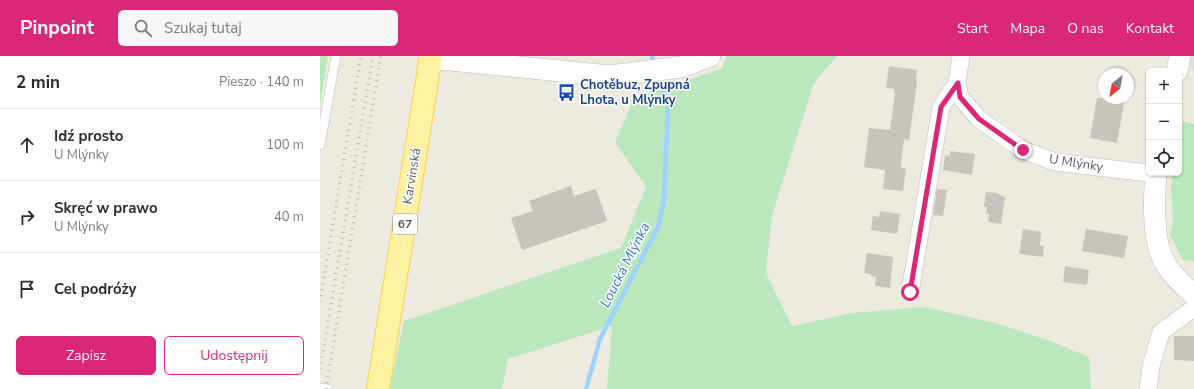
<!DOCTYPE html>
<html lang="pl">
<meta charset="utf-8">
<style>
:root{--surface:#fff;--page:#f7f7f7;--text:#2b2b33;--muted:#7c7c81;--line:#e1e1e2;--accent:#db2777}
body{margin:0;font-family:"Nunito Sans",sans-serif;background:var(--page);color:var(--text)}
.controls{position:absolute;right:12px;top:12px;display:grid;overflow:hidden;border-radius:6px;box-shadow:0 1px 3px #0004}
.controls button{width:36px;height:36px;display:grid;place-items:center;padding:0;border:0;border-bottom:1px solid var(--line);background:var(--surface);color:var(--text);font:20px sans-serif}
.compass{position:absolute;left:778px;top:12px;width:36px;height:36px;border-radius:50%;background:var(--surface);box-shadow:0 1px 3px #0004;rotate:211deg}
.stop{position:absolute;width:12px;height:12px;margin:-9px;border:3px solid #db2777;border-radius:50%;background:#fff}
.stop.end{background:#db2777;border-color:#fff;box-shadow:0 1px 4px #0008}
.list{margin:0;padding:0;list-style:none}
h2{display:flex;justify-content:space-between;align-items:center;height:52px;margin:0;padding:0 16px;font-size:17px}
h2 small{font-size:13px;font-weight:400;color:var(--muted)}
.list li{display:grid;grid-template-columns:26px 1fr auto;gap:12px;align-items:center;box-sizing:border-box;height:72px;padding:0 16px;border-top:1px solid var(--line)}
.list b{display:block;font-size:15px;white-space:nowrap}
.list p{margin:0;font-size:13px;white-space:nowrap;color:var(--muted)}
.list em{font-size:13px;font-style:normal;color:var(--muted)}
.actions{display:flex;gap:8px;padding:12px 16px}
.actions a{flex:1;padding:9px 0;border:1px solid var(--accent);border-radius:6px;text-align:center;font-size:14px;color:var(--accent)}
.actions .main{background:var(--accent);color:#fff}
.icon{flex:none;width:22px;height:22px;fill:none;stroke:currentColor;stroke-width:2;stroke-linecap:round;stroke-linejoin:round}
.map{position:relative;flex:none;width:874px;height:333px;overflow:hidden}
header{display:flex;align-items:center;gap:24px;box-sizing:border-box;height:56px;padding:0 20px;background:var(--accent);color:#fff}
header strong{font-size:19px}
nav{display:flex;gap:22px;margin-inline-start:auto;font-size:14px}
.search{width:280px;height:36px;background:var(--page);display:flex;align-items:center;gap:10px;box-sizing:border-box;padding:0 14px;border-radius:6px;color:var(--muted);font-size:15px}
main{display:flex}
aside{flex:1;background:var(--surface)}
.map>svg:first-child{display:block}
.industrial{fill:#e0ded8}
.green{fill:#bae7bb}
.lines{fill:none;stroke-linecap:round;stroke-linejoin:round}
.stream{stroke:#9ed2ff;stroke-width:4.5}
.building{fill:#c8c4bd}
.service-casing{stroke:#b8bbc0;stroke-width:10}
.minor-casing{stroke:#b8bbc0;stroke-width:18}
.tertiary-casing{stroke:#b8bbc0;stroke-width:22}
.primary-casing{stroke:#fcd04a;stroke-width:24}
.service{stroke:#fff;stroke-width:9}
.minor{stroke:#fff;stroke-width:17}
.tertiary{stroke:#fff;stroke-width:21}
.primary{stroke:#fff3a3;stroke-width:22}
.rail{stroke:#b4b5b5;stroke-width:3;stroke-dasharray:1 5;stroke-linecap:butt}
.route{stroke:#db2777;stroke-width:5}
.labels{text-anchor:middle;dominant-baseline:central;stroke-width:3;stroke-linejoin:round;paint-order:stroke}
.shield{fill:#fff;stroke:#8b8e91;stroke-width:1}
.shield-label{font-size:12px;font-weight:bold;fill:#595d62}
.transit-label{font-size:13px;font-weight:bold;fill:#164399;stroke:#fff;text-anchor:start}
.street-label{font-size:13px;fill:#595d62;stroke:#fff}
.water-label{font-size:14px;font-style:italic;fill:#3676c2;stroke:#fff}
</style>
<header>
<strong>Pinpoint</strong>
<div class="search"><svg class="icon" aria-label="search" viewBox="0 0 24 24"><circle cx="10" cy="10" r="6"/><path d="M15 15l6 6"/></svg>Szukaj tutaj</div>
<nav><a>Start</a><a>Mapa</a><a>O nas</a><a>Kontakt</a></nav>
</header>
<main>
<aside>
<h2>2 min<small>Pieszo · 140 m</small></h2>
<ul class="list">
<li><svg class="icon" aria-label="ahead" viewBox="0 0 24 24"><path d="M12 20V5M6 11l6-6 6 6"/></svg><div><b>Idź prosto</b><p>U Mlýnky</p></div><em>100 m</em></li>
<li><svg class="icon" aria-label="right" viewBox="0 0 24 24"><path d="M7 20v-9h11M14 6l5 5-5 5"/></svg><div><b>Skręć w prawo</b><p>U Mlýnky</p></div><em>40 m</em></li>
<li><svg class="icon" aria-label="arrive" viewBox="0 0 24 24"><path d="M6 21V4h12l-3 4 3 4H6"/></svg><div><b>Cel podróży</b></div></li>
</ul>
<div class="actions"><a class="main">Zapisz</a><a>Udostępnij</a></div>
</aside>
<div class="map">
<svg width="874" height="333" viewBox="0 0 874 333">
<rect width="100%" height="100%" fill="#edebe0"/>
<polygon class="industrial" points="870,0 874,0 874,14 866,12"/>
<g class="green">
<polygon points="0,0 8,0 0,48"/>
<polygon points="407,0 517,0 494,27 452,159 446,217 472,270 532,257 603,251 672,266 730,285 769,301 771,333 287,333 292,270 188,303 182,333 70,333 84,265 301,192 326,131 295,86 314,42 401,13"/>
<polygon points="860,65 874,68 874,205 863,204 850,179 853,165 851,130 853,117 859,117 859,74"/>
</g>
<g class="lines">
<g class="stream">
<polyline points="332,0 335,10"/>
<polyline points="266,333 280,283 338,171 344,144 348,49 339,21"/>
</g>
</g>
<g class="building">
<polygon points="569,10 597,14 596,24 597,26 589,84 584,83 581,107 581,112 586,113 583,135 563,133 565,114 544,111 549,72 570,74 575,37 574,37 574,33 566,32"/>
<polygon points="777,42 805,42 797,87 770,82"/>
<polygon points="630,95 655,98 652,119 623,114 625,99 630,100"/>
<polygon points="251,130 254,140 276,133 287,165 202,194 191,162 213,155 209,145"/>
<polygon points="617,133 627,134 623,160 613,159"/>
<polygon points="666,136 678,137 681,140 685,141 681,168 668,166 669,158 666,158 667,151 664,151"/>
<polygon points="560,155 580,158 577,178 551,174 553,160 559,161"/>
<polygon points="703,173 721,176 720,189 724,190 723,201 699,198"/>
<polygon points="766,173 808,180 804,202 762,195"/>
<polygon points="547,197 573,201 570,232 555,230 556,221 551,220 551,218 544,217"/>
<polygon points="745,210 769,214 767,229 743,226"/>
<polygon points="854,280 874,280 874,305 854,304"/>
</g>
<g class="lines">
<defs>
<g id="service">
<polyline points="0,89 16,0"/>
<polyline points="0,332 8,333"/>
</g>
<g id="minor">
<polyline points="641,0 637,27 640,41 659,63 703,94 735,106 836,118"/>
<polyline points="590,236 621,51 637,27"/>
<polyline points="828,333 831,310 841,276 874,252"/>
</g>
<g id="tertiary">
<polyline points="110,2 290,20 361,11 390,0"/>
<polyline points="857,15 860,0"/>
<path d="M836,117C834,140 833,177 841,198C847,215 861,227 874,239"/>
</g>
<polyline id="primary" points="58,333 111,0"/>
</defs>
<use href="#service" class="service-casing"/>
<use href="#minor" class="minor-casing"/>
<use href="#tertiary" class="tertiary-casing"/>
<use href="#primary" class="primary-casing"/>
<use href="#service" class="service"/>
<use href="#minor" class="minor"/>
<use href="#tertiary" class="tertiary"/>
<use href="#primary" class="primary"/>
<g class="rail">
<polyline points="0,246 41,0"/>
<polyline points="0,313 53,0"/>
<polyline points="6,333 61,0"/>
</g>
</g>
<g class="lines">
<polyline class="route" points="590,236 621,51 638,27 640,41 659,63 703,94"/>
</g>
<defs>
<symbol id="bus-bare" viewBox="-9 -9 18 18"><path d="M-5-6H5V4H4V6H2V4H-2V6H-4V4H-5ZM-3.5-4V0h7V-4ZM-3.5 1.2v1.5H-2V1.2ZM2 1.2v1.5H3.5V1.2Z" fill="#1a4fb4" stroke="#fff" stroke-width="2.5" paint-order="stroke"/></symbol>
</defs>
<g fill-rule="evenodd">
<use href="#bus-bare" x="234" y="24" width="25" height="25"/>
</g>
<g class="labels">
<rect class="shield" x="73" y="158" width="24" height="20" rx="3"/>
<g class="shield-label">
<text x="85" y="168">67</text>
</g>
<g class="transit-label">
<text x="260" y="29">Chotěbuz, Zpupná<tspan x="260" dy="15">Lhota, u Mlýnky</tspan></text>
</g>
<g class="street-label">
<text transform="translate(756 107) rotate(9)">U Mlýnky</text>
<text transform="translate(92 120) rotate(-81)">Karvinská</text>
</g>
<g class="water-label">
<text transform="translate(305 209) rotate(-63)">Loucká Mlýnka</text>
</g>
</g>
</svg>
<div class="controls">
<button>+</button>
<button>−</button>
<button><svg class="icon" aria-label="locate" viewBox="0 0 24 24"><circle cx="12" cy="12" r="6"/><path d="M12 2v4M12 18v4M2 12h4M18 12h4"/></svg></button>
</div>
<svg class="compass" viewBox="-18 -18 36 36"><path d="M0-13l5 13h-10z" fill="#e53935"/><path d="M0 13l5-13h-10z" fill="#7c7c81"/></svg>
<div class="stop" style="left:590px;top:236px"></div>
<div class="stop end" style="left:703px;top:94px"></div>
</div>
</main>
